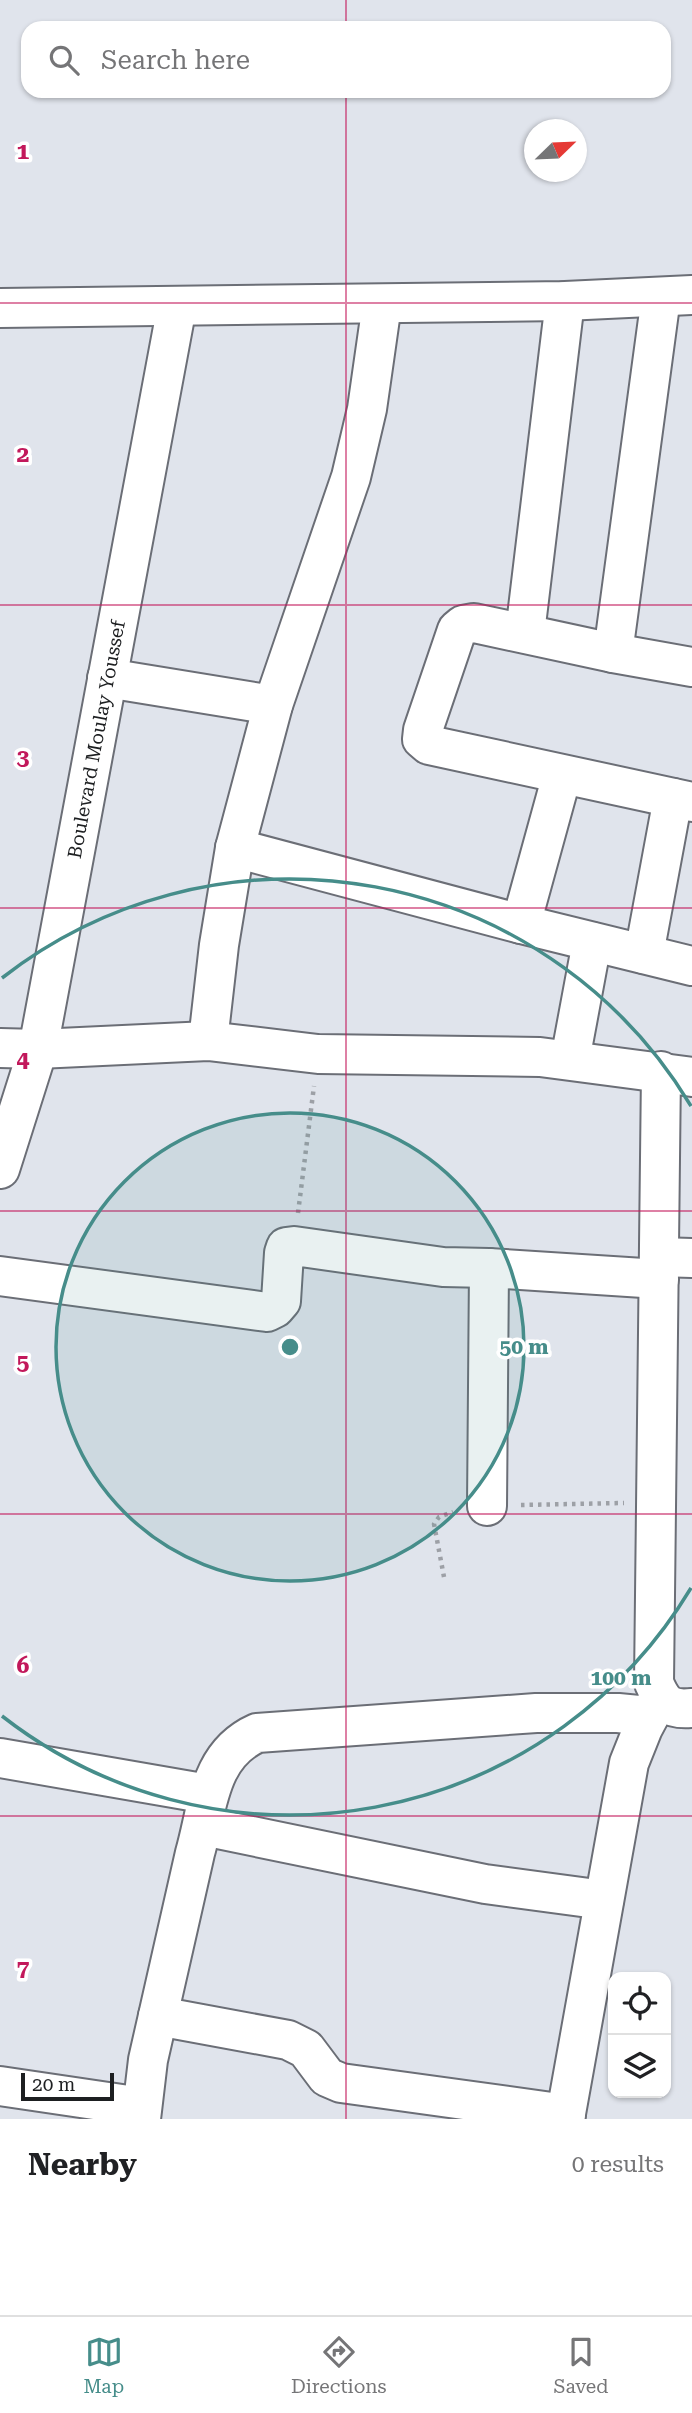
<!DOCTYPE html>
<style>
:root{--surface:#fff;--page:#f6f6f6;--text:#202124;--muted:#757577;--line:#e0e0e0;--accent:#468d8a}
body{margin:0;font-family:"Roboto Serif",serif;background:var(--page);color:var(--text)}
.controls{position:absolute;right:21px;bottom:21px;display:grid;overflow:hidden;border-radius:14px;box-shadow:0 2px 5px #0004}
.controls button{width:63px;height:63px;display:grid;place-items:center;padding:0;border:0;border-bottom:2px solid var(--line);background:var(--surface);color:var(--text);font:35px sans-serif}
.compass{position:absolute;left:524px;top:119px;width:63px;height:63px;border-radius:50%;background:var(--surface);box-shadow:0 2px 5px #0004;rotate:67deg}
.scale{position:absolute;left:21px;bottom:18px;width:93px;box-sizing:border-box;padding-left:7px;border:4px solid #1d1f21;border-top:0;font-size:19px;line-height:24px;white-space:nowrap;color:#1d1f21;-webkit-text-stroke:5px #fff;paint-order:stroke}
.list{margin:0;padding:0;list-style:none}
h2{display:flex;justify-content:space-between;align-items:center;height:91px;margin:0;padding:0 28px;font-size:30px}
h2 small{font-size:23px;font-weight:400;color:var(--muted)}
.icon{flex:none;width:38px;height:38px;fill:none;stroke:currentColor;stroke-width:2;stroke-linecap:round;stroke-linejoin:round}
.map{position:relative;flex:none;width:692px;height:2119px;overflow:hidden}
.search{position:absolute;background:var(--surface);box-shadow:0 2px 5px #0004;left:21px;right:21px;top:21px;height:77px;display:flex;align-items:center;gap:18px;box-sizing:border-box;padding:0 24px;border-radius:21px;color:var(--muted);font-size:26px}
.sheet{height:196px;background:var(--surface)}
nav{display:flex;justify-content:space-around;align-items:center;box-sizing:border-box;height:98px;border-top:2px solid var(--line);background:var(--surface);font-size:19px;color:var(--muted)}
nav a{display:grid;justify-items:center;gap:4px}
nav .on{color:var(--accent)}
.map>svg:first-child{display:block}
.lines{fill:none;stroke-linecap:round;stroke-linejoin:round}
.minor-casing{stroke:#6b6e76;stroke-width:42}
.major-casing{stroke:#6b6e76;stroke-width:42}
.path{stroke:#9da0a6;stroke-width:4.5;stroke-dasharray:3.5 5;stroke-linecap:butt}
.minor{stroke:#fff;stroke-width:38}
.major{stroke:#fff;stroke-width:38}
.grid{fill:none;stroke:#c2185b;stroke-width:2;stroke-opacity:0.55}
.ring{fill:none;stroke:#468d8a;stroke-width:3.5}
.labels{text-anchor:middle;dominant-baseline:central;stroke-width:7;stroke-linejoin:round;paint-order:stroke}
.street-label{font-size:19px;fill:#1d1f21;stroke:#fff}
.grid-label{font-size:23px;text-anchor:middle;font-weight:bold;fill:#c2185b;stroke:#fff;stroke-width:7;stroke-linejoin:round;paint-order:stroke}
.centre{fill:#468d8a;stroke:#fff;stroke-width:3.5}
.ring-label{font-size:21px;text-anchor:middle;font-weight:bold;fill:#468d8a;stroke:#fff;stroke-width:7;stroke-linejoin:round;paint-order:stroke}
</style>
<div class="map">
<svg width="692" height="2119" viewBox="0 0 692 2119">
<rect width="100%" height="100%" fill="#e0e4ec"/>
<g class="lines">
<defs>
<g id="minor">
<polyline points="525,633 565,301"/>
<polyline points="613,653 661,297"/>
<polyline points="692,667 613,653 474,623 463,625 457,630 423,730 422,739 429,745 692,802"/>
<polyline points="107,678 273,705"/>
<polyline points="235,848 521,924 692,966"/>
<polyline points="521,924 562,775"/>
<polyline points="644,954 673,798"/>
<polyline points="208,1041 219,945 235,848 273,705 351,477 367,409 382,304"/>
<polyline points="0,1048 38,1049 208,1041 318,1054 540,1057 692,1077"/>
<polyline points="570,1060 592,942"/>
<path d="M661,1071L654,1683C663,1704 669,1710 692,1708"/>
<path id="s1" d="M0,1169L38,1049L177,306"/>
<polyline points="659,1257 692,1258"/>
<polyline points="0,1276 267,1312 275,1308 281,1301 284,1253 286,1247 294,1246 443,1267 489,1268 659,1279"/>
<polyline points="487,1506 489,1268"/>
<polyline points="0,1758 208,1794"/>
<polyline points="203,1826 485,1884 604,1900"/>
<polyline points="158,2016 288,2040 306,2049 327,2077 341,2083 566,2114"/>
<polyline points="0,2086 142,2107"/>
<path d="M141,2119L148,2060L195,1853C208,1808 208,1755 257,1733L536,1713H618L649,1716"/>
<polyline points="565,2119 629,1763 643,1728 660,1696"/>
</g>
<polyline id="major" points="0,308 565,301 692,295"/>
</defs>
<use href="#minor" class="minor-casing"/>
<use href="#major" class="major-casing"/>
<g class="path">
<polyline points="298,1213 314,1086"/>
<polyline points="521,1505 624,1503"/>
<polyline points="444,1577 434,1524 439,1517 453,1512"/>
</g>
<use href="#minor" class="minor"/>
<use href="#major" class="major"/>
</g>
<path class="grid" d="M346,0V28M346,91V2119M0,303H692M0,605H692M0,908H692M0,1211H692M0,1514H692M0,1816H692"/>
<circle cx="290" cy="1347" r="234" fill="#468d8a" fill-opacity=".12"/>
<g class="ring">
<circle cx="290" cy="1347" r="234"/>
<path d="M691 1588A468 468 0 0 1 2 1716M2 978A468 468 0 0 1 691 1106"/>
</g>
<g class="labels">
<g class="street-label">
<text stroke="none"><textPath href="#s1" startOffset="441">Boulevard Moulay Youssef</textPath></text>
</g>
</g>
<g class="grid-label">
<text x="23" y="159">1</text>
<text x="23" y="462">2</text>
<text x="23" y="765">3</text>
<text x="23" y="1067">4</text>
<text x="23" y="1370">5</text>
<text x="23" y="1673">6</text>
<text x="23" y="1976">7</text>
</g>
<circle cx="290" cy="1347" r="10" class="centre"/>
<g class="ring-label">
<text x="524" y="1354">50 m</text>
<text x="621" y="1685">100 m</text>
</g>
</svg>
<div class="controls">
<button><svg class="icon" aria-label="locate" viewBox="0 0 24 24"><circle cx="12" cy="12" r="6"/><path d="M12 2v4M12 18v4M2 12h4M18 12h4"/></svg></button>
<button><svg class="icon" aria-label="layers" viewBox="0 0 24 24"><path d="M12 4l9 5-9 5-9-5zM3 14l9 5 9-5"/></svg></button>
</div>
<svg class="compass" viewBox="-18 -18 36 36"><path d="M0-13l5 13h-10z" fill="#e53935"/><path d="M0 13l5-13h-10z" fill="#757577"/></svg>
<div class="scale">20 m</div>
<div class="search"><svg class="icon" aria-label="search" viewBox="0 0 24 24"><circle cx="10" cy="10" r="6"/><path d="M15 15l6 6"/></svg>Search here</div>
</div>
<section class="sheet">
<h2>Nearby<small>0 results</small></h2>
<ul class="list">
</ul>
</section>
<nav>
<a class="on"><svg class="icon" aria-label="map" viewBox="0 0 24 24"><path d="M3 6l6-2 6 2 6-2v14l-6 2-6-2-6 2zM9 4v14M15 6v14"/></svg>Map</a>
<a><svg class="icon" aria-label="directions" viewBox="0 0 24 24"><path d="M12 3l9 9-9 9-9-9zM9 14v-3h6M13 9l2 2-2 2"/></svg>Directions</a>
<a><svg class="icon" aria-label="saved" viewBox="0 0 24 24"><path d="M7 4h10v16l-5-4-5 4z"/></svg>Saved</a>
</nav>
